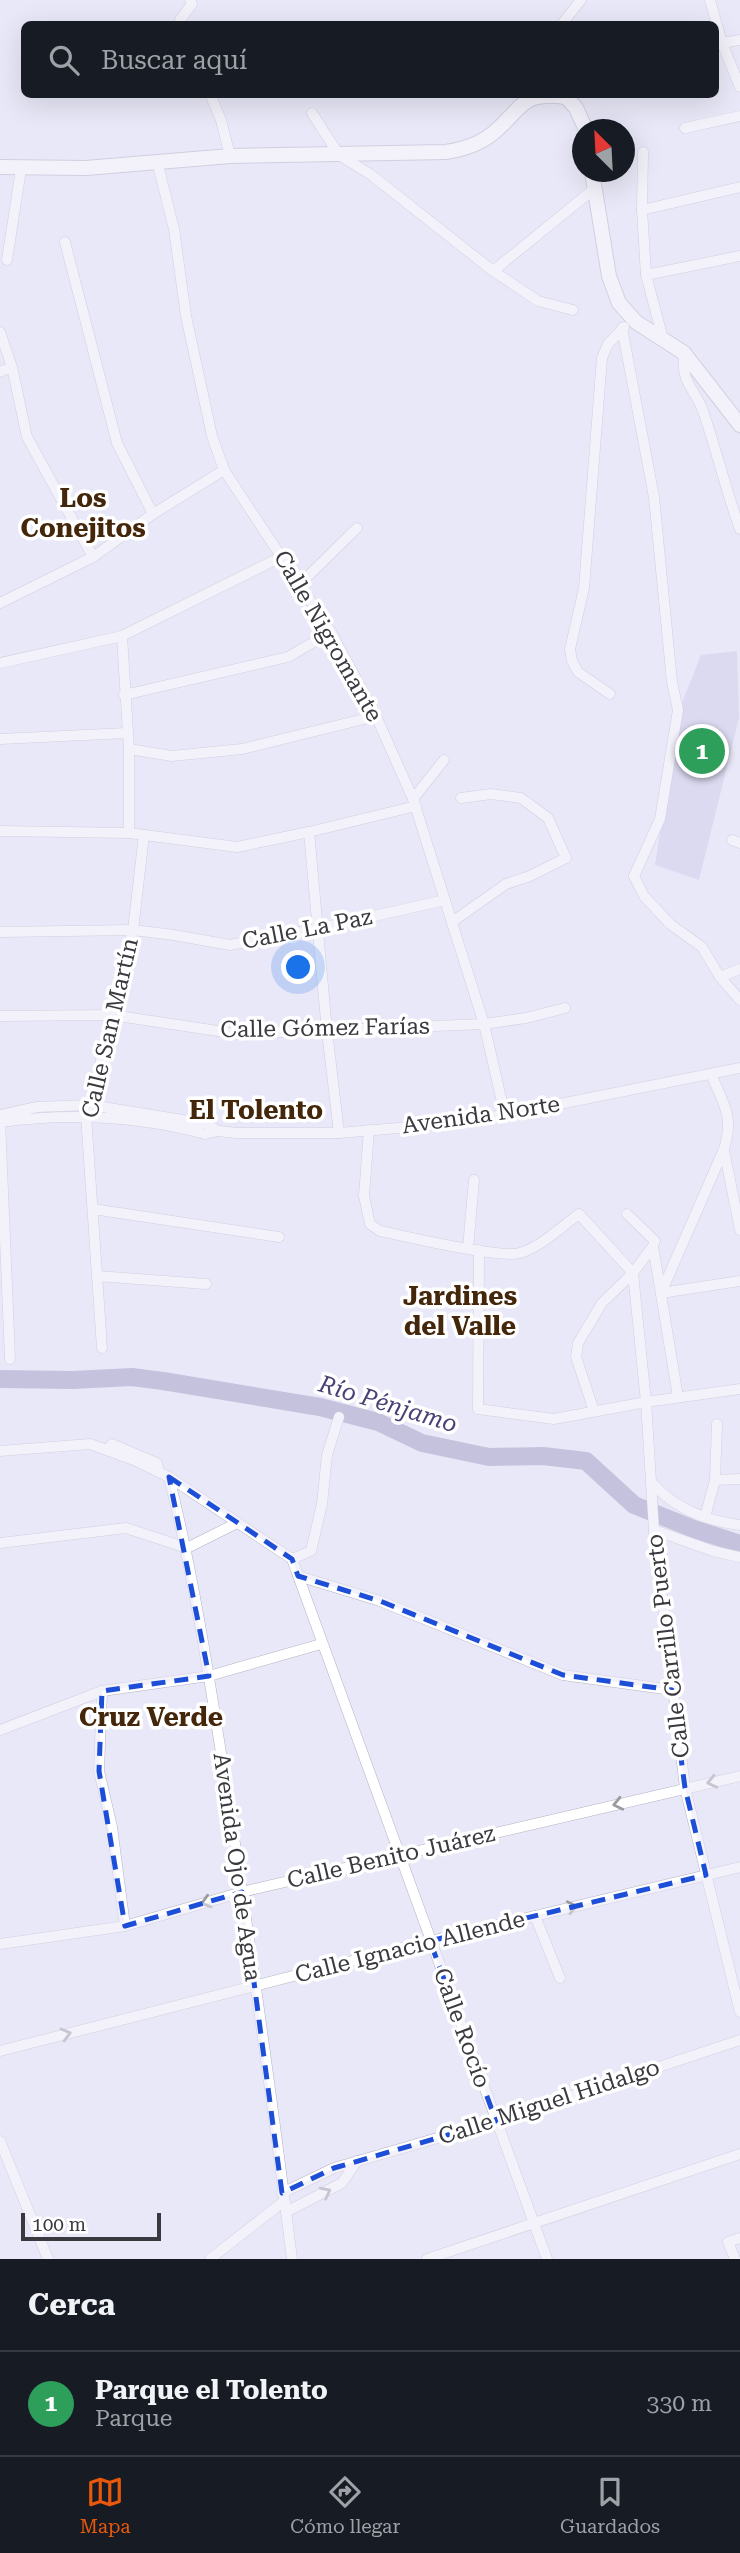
<!DOCTYPE html>
<html lang="es">
<meta charset="utf-8">
<style>
:root{--surface:#171b24;--page:#20242c;--text:#f1f3f6;--muted:#9ea1a6;--line:#363941;--accent:#ea580c}
body{margin:0;font-family:"Roboto Serif",serif;background:var(--page);color:var(--text)}
.compass{position:absolute;left:572px;top:119px;width:63px;height:63px;border-radius:50%;background:var(--surface);box-shadow:0 7px 28px #0002;rotate:336deg}
.scale{position:absolute;left:21px;bottom:18px;width:140px;box-sizing:border-box;padding-left:7px;border:4px solid #39393f;border-top:0;font-size:19px;line-height:24px;white-space:nowrap;color:#39393f;-webkit-text-stroke:5px #fff;paint-order:stroke}
.you{position:absolute;left:299px;top:968px;width:24px;height:24px;margin:-18px;border:5px solid #fff;border-radius:50%;background:#1a73e8;box-shadow:0 0 0 10px #1a73e833}
.badge{display:grid;place-items:center;width:46px;height:46px;border-radius:50%;background:var(--accent);color:#fff;font-size:23px;font-weight:700}
.pin{position:absolute;translate:-50% -50%;border:4px solid #fff;box-shadow:0 2px 7px #0006}
.list{margin:0;padding:0;list-style:none}
h2{display:flex;justify-content:space-between;align-items:center;height:91px;margin:0;padding:0 28px;font-size:30px}
h2 small{font-size:23px;font-weight:400;color:var(--muted)}
.list li{display:grid;grid-template-columns:46px 1fr auto;gap:21px;align-items:center;box-sizing:border-box;height:105px;padding:0 28px;border-top:2px solid var(--line)}
.list b{display:block;font-size:26px;white-space:nowrap}
.list p{margin:0;font-size:23px;white-space:nowrap;color:var(--muted)}
.list em{font-size:23px;font-style:normal;color:var(--muted)}
.icon{flex:none;width:38px;height:38px;fill:none;stroke:currentColor;stroke-width:2;stroke-linecap:round;stroke-linejoin:round}
.map{position:relative;flex:none;width:740px;height:2259px;overflow:hidden}
.search{position:absolute;background:var(--surface);box-shadow:0 7px 28px #0002;left:21px;right:21px;top:21px;height:77px;display:flex;align-items:center;gap:18px;box-sizing:border-box;padding:0 24px;border-radius:10px;color:var(--muted);font-size:26px}
.sheet{height:196px;background:var(--surface)}
nav{display:flex;justify-content:space-around;align-items:center;box-sizing:border-box;height:98px;border-top:2px solid var(--line);background:var(--surface);font-size:19px;color:var(--muted)}
nav a{display:grid;justify-items:center;gap:4px}
nav .on{color:var(--accent)}
.map>svg:first-child{display:block}
.green{fill:#cbc9e6}
.lines{fill:none;stroke-linecap:round;stroke-linejoin:round}
.river{stroke:#9996bd;stroke-width:18}
.street-casing{stroke:#b3b2c2;stroke-width:11}
.secondary-casing{stroke:#b3b2c2;stroke-width:16}
.street{stroke:#fff;stroke-width:10}
.secondary{stroke:#fff;stroke-width:14}
.oneway{stroke:#9c9c9f}
.marked{fill:none;stroke:#1d4ed8;stroke-width:5;stroke-dasharray:14 9;stroke-linejoin:round}
.labels{text-anchor:middle;dominant-baseline:central;stroke-width:7;stroke-linejoin:round;paint-order:stroke}
.street-label{font-size:23px;fill:#39393f;stroke:#fff}
.water-label{font-size:24px;font-style:italic;fill:#494176;stroke:#fff}
.quarter-label{font-size:26px;font-weight:bold;fill:#44260a;stroke:#fff}
</style>
<div class="map">
<svg width="740" height="2259" viewBox="0 0 740 2259">
<rect width="100%" height="100%" fill="#e9e8f8"/>
<polygon class="green" points="737,651 739,718 699,880 655,865 680,708 701,655"/>
<g class="lines">
<polyline class="river" points="0,1379 73,1380 132,1377 163,1381 320,1407 378,1422 422,1443 489,1457 543,1456 586,1461 634,1505 694,1529 740,1544"/>
<defs>
<g id="street">
<polyline points="710,0 722,43 740,87"/>
<polyline points="180,24 180,20 192,4 190,0"/>
<polyline points="562,24 581,0"/>
<polyline points="722,43 740,40"/>
<polyline points="210,94 221,120 230,156"/>
<polyline points="312,113 339,155 370,174 493,271 538,301 573,310"/>
<polyline points="685,128 740,116"/>
<polyline points="643,152 642,210 646,275 663,339"/>
<polyline points="157,161 174,229 186,316 212,436 224,470 331,632 376,716 413,799 484,1024 505,1115"/>
<polyline points="642,210 740,187"/>
<polyline points="65,242 117,443 153,514"/>
<polyline points="7,260 21,169"/>
<polyline points="493,271 594,189"/>
<polyline points="646,275 740,256"/>
<polyline points="622,328 654,497 672,682 678,710 660,819 634,876 644,896 670,924 702,947 720,977 740,1000"/>
<polyline points="0,332 12,367 27,437 93,557"/>
<path d="M684,353C681,387 695,386 704,414C717,452 726,491 740,529"/>
<polyline points="0,372 12,367"/>
<polyline points="301,583 357,528"/>
<polyline points="0,603 93,557 153,514 224,470"/>
<polyline points="122,636 129,749 129,833"/>
<polyline points="0,663 122,636 283,556"/>
<polyline points="610,694 578,672 572,661 570,649 584,588 602,358 608,344 624,327"/>
<polyline points="124,695 288,657 331,632"/>
<polyline points="0,739 127,733"/>
<polyline points="129,749 172,756 242,749 376,716"/>
<polyline points="413,799 444,760"/>
<polyline points="0,831 129,833 237,847 309,832 416,806"/>
<polyline points="309,832 327,1031 339,1133"/>
<polyline points="732,840 740,843"/>
<polyline points="452,922 506,884 530,876 566,858 548,818 521,798 491,794 461,798"/>
<polyline points="0,932 133,930 174,935 230,945 317,929 445,900"/>
<polyline points="720,977 740,969"/>
<polyline points="0,1016 112,1015 238,1034 484,1024 526,1018 565,1008"/>
<polyline points="0,1115 37,1107 90,1105 207,1124 218,1131"/>
<polyline points="0,1120 10,1359"/>
<path d="M0,1122C69,1113 138,1116 205,1134L218,1131L237,1133H339L422,1126L505,1115L740,1068"/>
<path d="M369,1130L364,1196L370,1224L380,1231C405,1236 500,1259 520,1253C542,1246 560,1228 579,1214L633,1273L646,1402L654,1530L685,1788L740,2012"/>
<polyline points="724,1150 740,1230"/>
<polyline points="93,1209 279,1237"/>
<polyline points="653,1246 678,1397"/>
<polyline points="468,1248 474,1180"/>
<polyline points="479,1250 478,1409 554,1419 646,1402 740,1389"/>
<polyline points="97,1276 206,1284"/>
<path d="M661,1293L724,1149C734,1116 724,1105 711,1074"/>
<polyline points="661,1293 740,1281"/>
<polyline points="102,1348 86,1115 90,1105 133,930 144,835"/>
<polyline points="594,1411 576,1357 578,1343 602,1303 633,1273 653,1246 655,1241 627,1214"/>
<polyline points="107,1450 112,1444 157,1463 159,1472"/>
<polyline points="0,1451 90,1444 134,1460 169,1477 292,1559"/>
<path d="M169,1477C197,1589 213,1703 231,1817C253,1964 274,2112 292,2259"/>
<polyline points="715,1480 740,1479"/>
<path d="M653,1484C676,1509 706,1521 740,1525"/>
<polyline points="705,1517 715,1480 717,1424"/>
<polyline points="654,1530 713,1551 740,1557"/>
<polyline points="0,1543 126,1528 187,1548 237,1523"/>
<polyline points="292,1559 547,2259"/>
<polyline points="292,1559 311,1551 322,1504 327,1455 339,1417"/>
<polyline points="298,1576 380,1601 563,1675 672,1690"/>
<polyline points="102,1691 99,1771 112,1827 125,1926"/>
<polyline points="0,1730 102,1691 209,1676 321,1644"/>
<polyline points="535,1916 560,1978"/>
<polyline points="0,1944 125,1926 242,1892 740,1776"/>
<polyline points="0,2051 430,1941 740,1867"/>
<polyline points="0,2141 48,2259"/>
<polyline points="282,2193 334,2168 496,2121 740,2040"/>
<polyline points="286,2212 342,2183 357,2161"/>
<polyline points="210,2259 283,2202"/>
<polyline points="427,2259 740,2154"/>
<polyline points="735,2259 728,2242 740,2238"/>
</g>
<g id="secondary">
<path d="M0,167L86,168L230,156L446,152C463,149 478,145 492,134C522,110 520,90 566,97L576,108L586,130"/>
<polyline points="592,172 609,276 619,303 636,322 684,353 740,425"/>
</g>
</defs>
<use href="#street" class="street-casing"/>
<use href="#secondary" class="secondary-casing"/>
<use href="#street" class="street"/>
<use href="#secondary" class="secondary"/>
</g>
<defs><path id="oneway-chevron" d="M-2-3.5L2.5 0L-2 3.5" fill="none" stroke-width="1.6" stroke-linecap="round" stroke-linejoin="round" transform="scale(1.75)"/></defs>
<g class="oneway">
<use href="#oneway-chevron" transform="translate(712 1782) rotate(167)"/>
<use href="#oneway-chevron" transform="translate(618 1804) rotate(167)"/>
<use href="#oneway-chevron" transform="translate(206 1902) rotate(164)"/>
<use href="#oneway-chevron" transform="translate(572 1907) rotate(-13)"/>
<use href="#oneway-chevron" transform="translate(66 2034) rotate(-15)"/>
<use href="#oneway-chevron" transform="translate(326 2192) rotate(-27)"/>
</g>
<path d="M0 0H740V2259H0ZM169,1477L292,1559L298,1576L380,1601L563,1675L672,1690L685,1788L706,1875L430,1941L496,2121L334,2168L282,2193L242,1892L125,1926L99,1771L102,1691L209,1676Z" fill="#e9e8f8" fill-opacity=".55" fill-rule="evenodd"/>
<path class="marked" d="M169,1477L292,1559L298,1576L380,1601L563,1675L672,1690L685,1788L706,1875L430,1941L496,2121L334,2168L282,2193L242,1892L125,1926L99,1771L102,1691L209,1676Z"/>
<g class="labels">
<g class="street-label">
<text transform="translate(328 636) rotate(60)">Calle Nigromante</text>
<text transform="translate(307 929) rotate(-11)">Calle La Paz</text>
<text transform="translate(110 1028) rotate(-77)">Calle San Martín</text>
<text transform="translate(325 1028) rotate(-1)">Calle Gómez Farías</text>
<text transform="translate(481 1115) rotate(-8)">Avenida Norte</text>
<text transform="translate(668 1646) rotate(-97)">Calle Carrillo Puerto</text>
<text transform="translate(391 1857) rotate(-13)">Calle Benito Juárez</text>
<text transform="translate(237 1867) rotate(82)">Avenida Ojo de Agua</text>
<text transform="translate(410 1947) rotate(-14)">Calle Ignacio Allende</text>
<text transform="translate(462 2028) rotate(70)">Calle Rocío</text>
<text transform="translate(549 2102) rotate(-18)">Calle Miguel Hidalgo</text>
</g>
<g class="water-label">
<text transform="translate(388 1404) rotate(17)">Río Pénjamo</text>
</g>
<g class="quarter-label">
<text x="83" y="498">Los<tspan x="83" dy="30">Conejitos</tspan></text>
<text x="256" y="1110">El Tolento</text>
<text x="460" y="1296">Jardines<tspan x="460" dy="30">del Valle</tspan></text>
<text x="151" y="1717">Cruz Verde</text>
</g>
</g>
</svg>
<svg class="compass" viewBox="-18 -18 36 36"><path d="M0-13l5 13h-10z" fill="#e53935"/><path d="M0 13l5-13h-10z" fill="#9ea1a6"/></svg>
<div class="scale">100 m</div>
<div class="you"></div>
<div class="pin badge" style="left:702px;top:751px;background:#2e9e5b">1</div>
<div class="search"><svg class="icon" aria-label="search" viewBox="0 0 24 24"><circle cx="10" cy="10" r="6"/><path d="M15 15l6 6"/></svg>Buscar aquí</div>
</div>
<section class="sheet">
<h2>Cerca<small></small></h2>
<ul class="list">
<li><span class="badge" style="background:#2e9e5b">1</span><div><b>Parque el Tolento</b><p>Parque</p></div><em>330 m</em></li>
</ul>
</section>
<nav>
<a class="on"><svg class="icon" aria-label="map" viewBox="0 0 24 24"><path d="M3 6l6-2 6 2 6-2v14l-6 2-6-2-6 2zM9 4v14M15 6v14"/></svg>Mapa</a>
<a><svg class="icon" aria-label="directions" viewBox="0 0 24 24"><path d="M12 3l9 9-9 9-9-9zM9 14v-3h6M13 9l2 2-2 2"/></svg>Cómo llegar</a>
<a><svg class="icon" aria-label="saved" viewBox="0 0 24 24"><path d="M7 4h10v16l-5-4-5 4z"/></svg>Guardados</a>
</nav>
